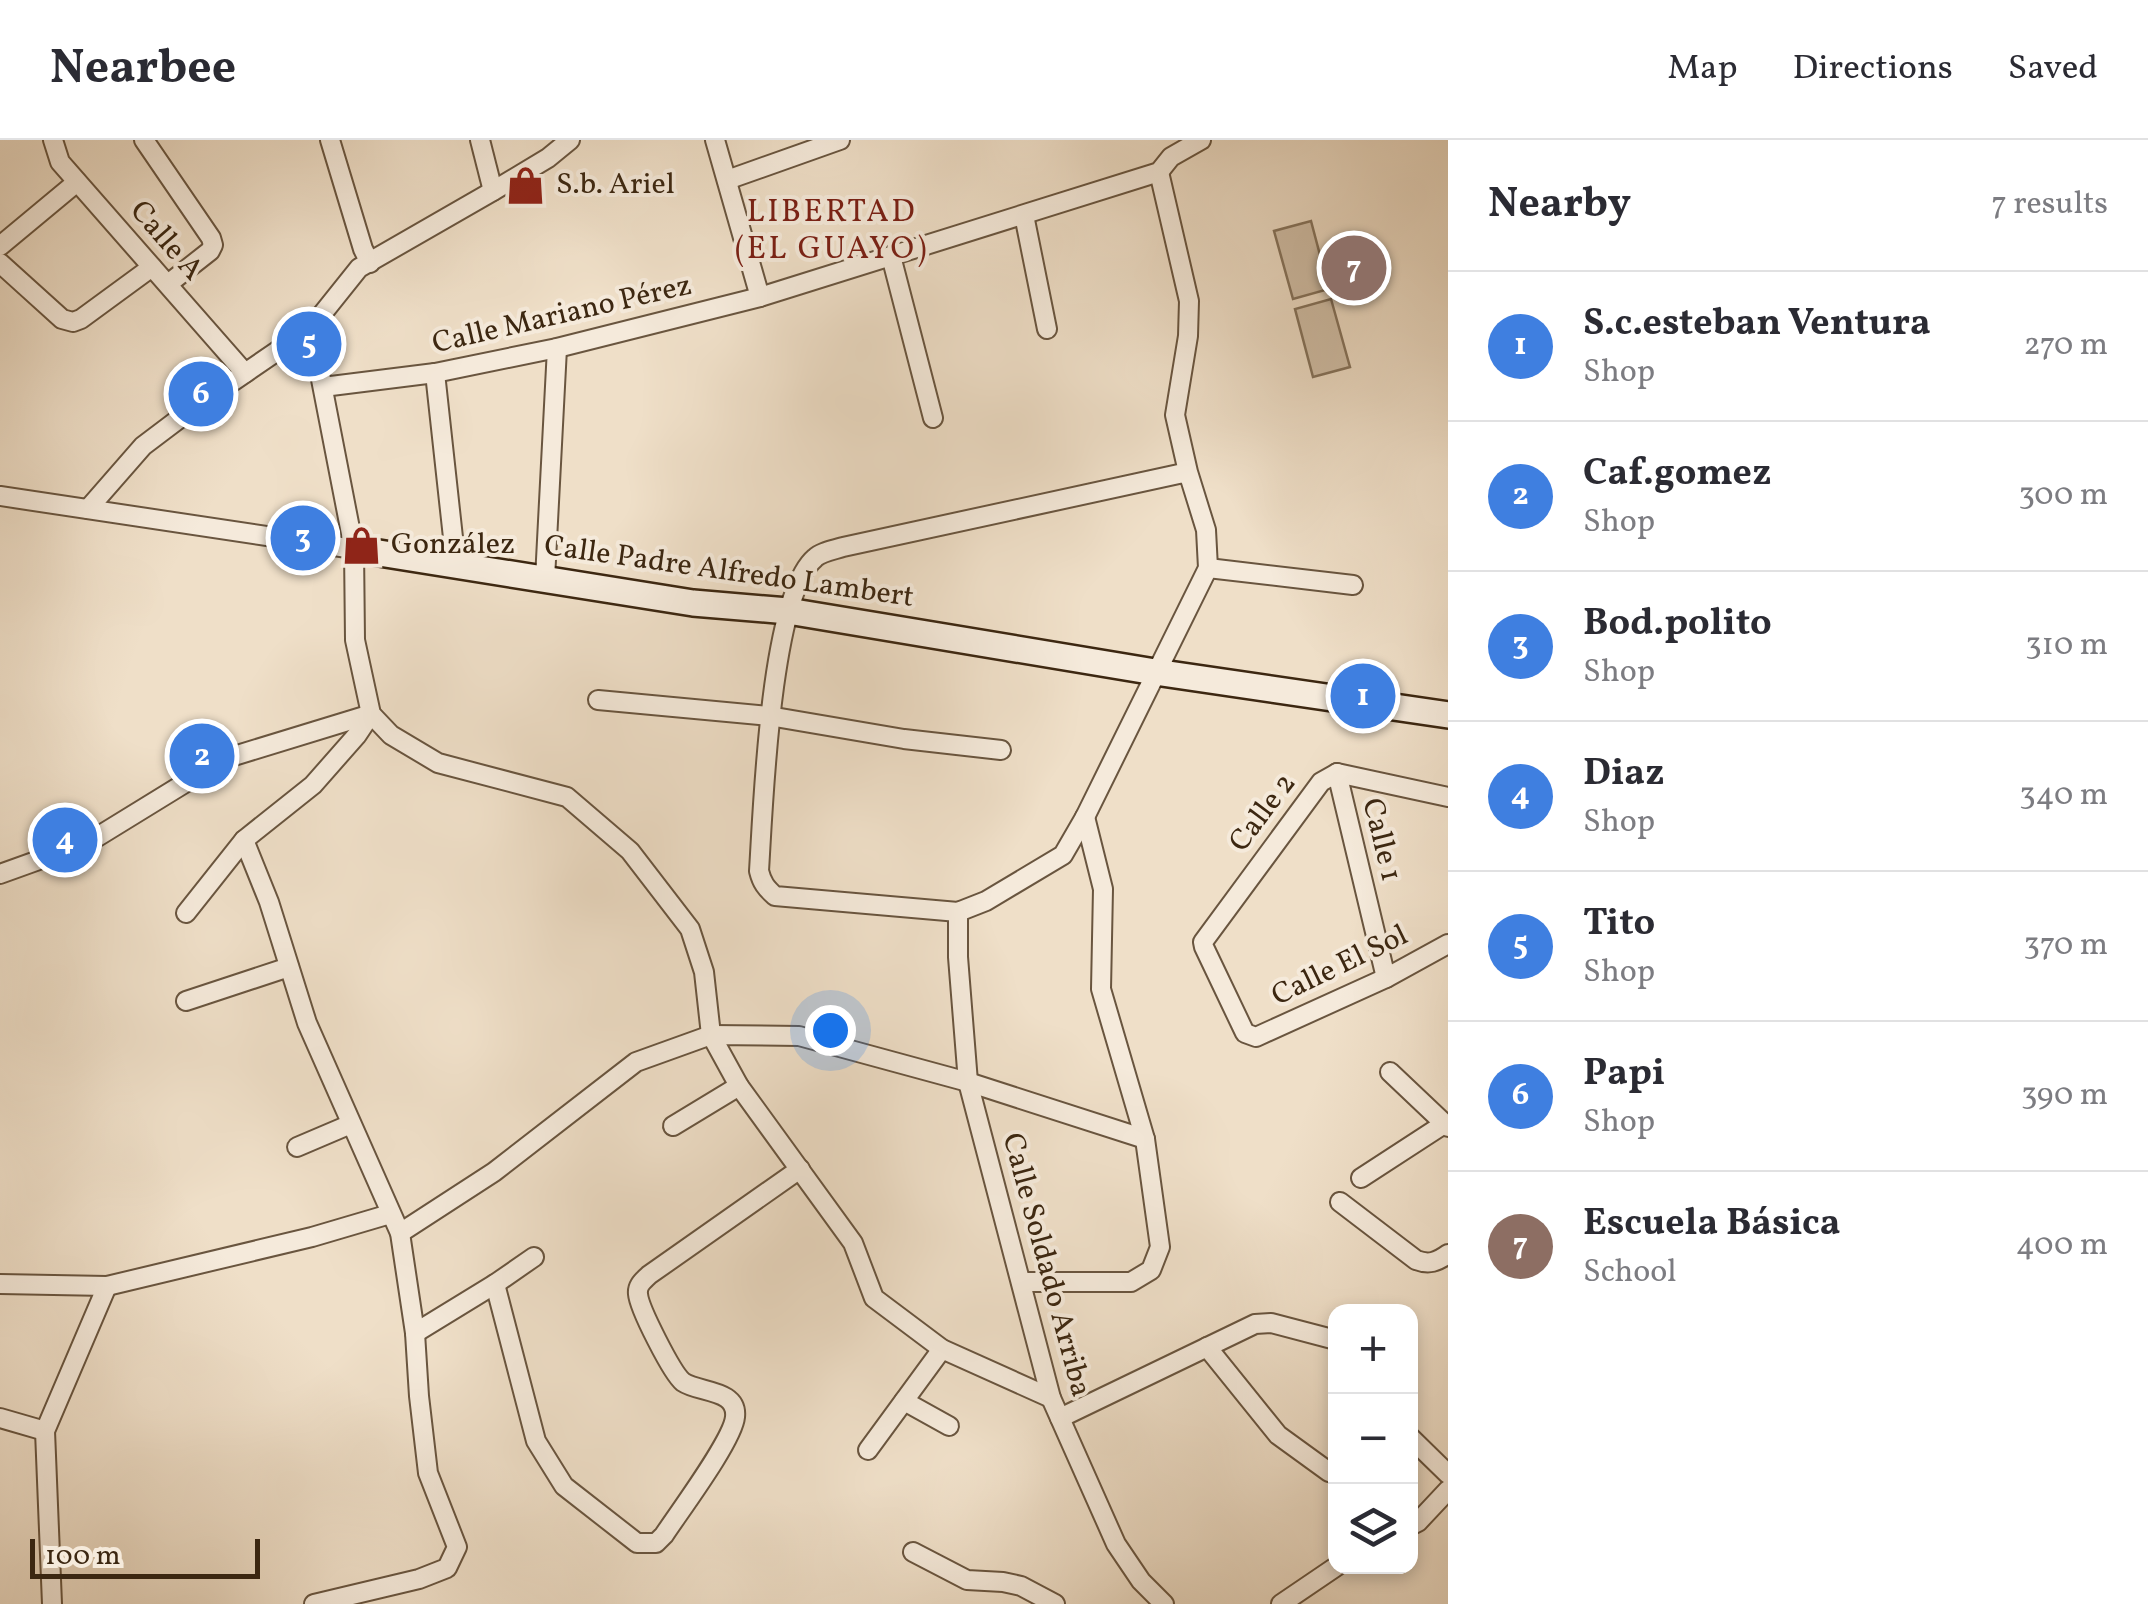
<!DOCTYPE html>
<meta charset="utf-8">
<style>
:root{--surface:#fff;--page:#f7f7f7;--text:#2b2b33;--muted:#7c7c81;--line:#e1e1e2;--accent:#8f2418}
body{margin:0;font-family:Vollkorn,serif;background:var(--page);color:var(--text)}
.controls{position:absolute;right:30px;bottom:30px;display:grid;overflow:hidden;border-radius:20px;box-shadow:0 5px 15px #0003}
.controls button{width:90px;height:90px;display:grid;place-items:center;padding:0;border:0;border-bottom:2px solid var(--line);background:var(--surface);color:var(--text);font:50px sans-serif}
.scale{position:absolute;left:30px;bottom:25px;width:230px;box-sizing:border-box;padding-left:10px;border:5px solid #3c2711;border-top:0;font-size:28px;line-height:35px;white-space:nowrap;color:#3c2711;-webkit-text-stroke:8px #f5eadb;paint-order:stroke}
.you{position:absolute;left:830px;top:890px;width:35px;height:35px;margin:-25px;border:8px solid #fff;border-radius:50%;background:#1a73e8;box-shadow:0 0 0 15px #1a73e833}
.badge{display:grid;place-items:center;width:65px;height:65px;border-radius:50%;background:var(--accent);color:#fff;font-size:32px;font-weight:700}
.pin{position:absolute;translate:-50% -50%;border:5px solid #fff;box-shadow:0 2px 10px #0006}
.list{margin:0;padding:0;list-style:none}
h2{display:flex;justify-content:space-between;align-items:center;height:130px;margin:0;padding:0 40px;font-size:42px}
h2 small{font-size:32px;font-weight:400;color:var(--muted)}
.list li{display:grid;grid-template-columns:65px 1fr auto;gap:30px;align-items:center;box-sizing:border-box;height:150px;padding:0 40px;border-top:2px solid var(--line)}
.list b{display:block;font-size:38px;white-space:nowrap}
.list p{margin:0;font-size:32px;white-space:nowrap;color:var(--muted)}
.list em{font-size:32px;font-style:normal;color:var(--muted)}
.icon{flex:none;width:55px;height:55px;fill:none;stroke:currentColor;stroke-width:2;stroke-linecap:round;stroke-linejoin:round}
.map{position:relative;flex:none;width:1448px;height:1464px;overflow:hidden}
header{display:flex;align-items:center;gap:60px;box-sizing:border-box;height:140px;padding:0 50px;background:var(--surface);border-bottom:2px solid var(--line)}
header strong{font-size:48px}
nav{display:flex;gap:55px;margin-inline-start:auto;font-size:35px}
main{display:flex}
aside{flex:1;background:var(--surface)}
.map>svg:first-child{display:block}
.green{fill:#d1c0a9;stroke:#86745d;stroke-width:2.5}
.lines{fill:none;stroke-linecap:round;stroke-linejoin:round}
.street-casing{stroke:#69553f;stroke-width:22}
.secondary-casing{stroke:#3c2711;stroke-width:30}
.street{stroke:#f5eadb;stroke-width:18}
.secondary{stroke:#f5eadb;stroke-width:25}
.labels{text-anchor:middle;dominant-baseline:central;stroke-width:8;stroke-linejoin:round;paint-order:stroke}
.poi-label{font-size:30px;fill:#3c2711;stroke:#f5eadb;text-anchor:start}
.street-label{font-size:30px;fill:#3c2711;stroke:#f5eadb}
.neighbourhood-label{font-size:32px;letter-spacing:2.5px;fill:#7a1f14;stroke:#f5eadb}
</style>
<header>
<strong>Nearbee</strong>
<nav><a>Map</a><a>Directions</a><a>Saved</a></nav>
</header>
<main>
<div class="map">
<svg width="1448" height="1464" viewBox="0 0 1448 1464">
<rect width="100%" height="100%" fill="#efdfc8"/>
<filter id="stains"><feTurbulence type="fractalNoise" baseFrequency=".002" numOctaves="4"/><feColorMatrix values="0 0 0 0 .2 0 0 0 0 .09 0 0 0 0 .02 0 0 0 .5 -.17"/></filter>
<radialGradient id="worn" r=".72"><stop offset=".6" stop-color="#630" stop-opacity="0"/><stop offset="1" stop-color="#630" stop-opacity=".3"/></radialGradient>
<g class="green">
<polygon points="1311,81 1329,149 1293,159 1274,91"/>
<polygon points="1331,159 1350,227 1313,237 1295,169"/>
</g>
<g class="lines">
<defs>
<g id="street">
<polyline points="53,0 60,22 245,233"/>
<polyline points="144,0 211,98 213,105 210,111 168,144"/>
<polyline points="330,0 363,109 370,123"/>
<polyline points="480,0 493,51"/>
<polyline points="570,0 548,18 493,51 359,128 311,188 354,409 355,500 371,574 391,595 438,623 567,657 630,711 690,789 704,832 711,895 739,946 853,1103 874,1158 942,1209 1051,1258"/>
<polyline points="715,0 760,157"/>
<path d="M1159,32L1189,161L1188,196L1175,275L1188,332L1206,390L1208,428L1085,677L1063,715L986,761L958,772L775,756C766,748 762,743 759,731C763,669 770,456 815,418C821,412 834,410 843,407L1188,332"/>
<polyline points="727,40 840,0"/>
<polyline points="1024,75 1047,189"/>
<polyline points="0,106 77,42"/>
<polyline points="891,116 933,278"/>
<polyline points="0,123 62,179 73,182 81,179 152,127"/>
<polyline points="435,233 456,425"/>
<polyline points="323,247 435,233 557,208 760,157 1159,32 1171,17 1201,0"/>
<polyline points="0,356 354,409"/>
<polyline points="88,369 143,306 188,272 311,188"/>
<polyline points="1208,428 1353,445"/>
<polyline points="545,439 557,208"/>
<polyline points="598,560 769,576 904,599 1001,610"/>
<polyline points="1337,633 1386,838"/>
<polyline points="1448,657 1337,633 1321,642 1203,802 1204,807 1245,893 1256,897 1386,838 1448,804"/>
<polyline points="244,700 269,762 307,883 400,1093 415,1193 419,1256 428,1333 457,1407 447,1428 419,1439 314,1464"/>
<polyline points="0,734 89,702 224,619 371,574"/>
<polyline points="958,772 958,817 968,942 1051,1258 1116,1404 1141,1441 1164,1464"/>
<polyline points="186,773 244,700 313,645 357,595 371,574"/>
<polyline points="186,861 289,827"/>
<polyline points="1390,932 1448,987"/>
<polyline points="673,986 739,946"/>
<polyline points="297,1007 351,984"/>
<polyline points="1361,1038 1444,984"/>
<path d="M1340,1062L1416,1120C1429,1125 1437,1122 1448,1114"/>
<polyline points="400,1093 494,1032 636,922 711,895 799,896 968,942 1145,999"/>
<polyline points="1021,1142 1131,1142 1151,1130 1160,1107 1145,999 1101,849 1103,749 1085,677"/>
<polyline points="0,1144 107,1146 312,1097 390,1074"/>
<path d="M495,1144L536,1301L564,1346L637,1403H656L664,1395C679,1372 733,1300 735,1277C738,1249 699,1253 683,1242C672,1233 639,1168 638,1154C637,1145 643,1141 649,1135L800,1029"/>
<polyline points="415,1193 495,1144 534,1117"/>
<polyline points="1207,1207 1278,1295 1329,1332 1336,1333"/>
<polyline points="904,1261 949,1286"/>
<polyline points="0,1278 45,1291"/>
<polyline points="1060,1278 1255,1184 1271,1183 1336,1200"/>
<polyline points="1410,1297 1448,1334"/>
<polyline points="868,1310 942,1209"/>
<polyline points="1410,1386 1418,1382 1448,1350"/>
<polyline points="913,1412 967,1440 1003,1442 1021,1446 1055,1464"/>
<polyline points="52,1464 45,1291 107,1146"/>
<polyline points="1281,1464 1337,1426"/>
</g>
<polyline id="secondary" points="354,409 693,463 788,471 1155,532 1448,575"/>
</defs>
<use href="#street" class="street-casing"/>
<use href="#secondary" class="secondary-casing"/>
<use href="#street" class="street"/>
<use href="#secondary" class="secondary"/>
</g>
<defs>
<symbol id="shop-bare" viewBox="-9 -9 18 18"><path d="M-5-2.5h2.3a2.7 3.5 0 0 1 5.4 0H5L5.5 6h-11ZM-1.5-2.5h3a1.5 2.3 0 0 0-3 0Z" fill="#8f2418" stroke="#f5eadb" stroke-width="2.5" paint-order="stroke"/></symbol>
</defs>
<g fill-rule="evenodd">
<use href="#shop-bare" x="498" y="18" width="55" height="55"/>
<use href="#shop-bare" x="334" y="378" width="55" height="55"/>
</g>
<g class="labels">
<g class="poi-label">
<text x="556" y="45">S.b. Ariel</text>
<text x="391" y="405">González</text>
</g>
<g class="street-label">
<text transform="translate(166 101) rotate(49)">Calle A</text>
<text transform="translate(562 175) rotate(-13)">Calle Mariano Pérez</text>
<text transform="translate(729 432) rotate(8)">Calle Padre Alfredo Lambert</text>
<text transform="translate(1263 673) rotate(-53)">Calle 2</text>
<text transform="translate(1381 700) rotate(76)">Calle 1</text>
<text transform="translate(1340 826) rotate(-26)">Calle El Sol</text>
<text transform="translate(1046 1125) rotate(75)">Calle Soldado Arriba</text>
</g>
<g class="neighbourhood-label">
<text x="832" y="73">LIBERTAD<tspan x="832" dy="37">(EL GUAYO)</tspan></text>
</g>
</g>
<rect width="100%" height="100%" filter="url(#stains)"/>
<rect width="100%" height="100%" fill="url(#worn)"/>
</svg>
<div class="controls">
<button>+</button>
<button>−</button>
<button><svg class="icon" aria-label="layers" viewBox="0 0 24 24"><path d="M12 4l9 5-9 5-9-5zM3 14l9 5 9-5"/></svg></button>
</div>
<div class="scale">100 m</div>
<div class="you"></div>
<div class="pin badge" style="left:1363px;top:556px;background:#3f7fe0">1</div>
<div class="pin badge" style="left:202px;top:616px;background:#3f7fe0">2</div>
<div class="pin badge" style="left:303px;top:398px;background:#3f7fe0">3</div>
<div class="pin badge" style="left:65px;top:700px;background:#3f7fe0">4</div>
<div class="pin badge" style="left:309px;top:204px;background:#3f7fe0">5</div>
<div class="pin badge" style="left:201px;top:254px;background:#3f7fe0">6</div>
<div class="pin badge" style="left:1354px;top:128px;background:#8d6e63">7</div>
</div>
<aside>
<h2>Nearby<small>7 results</small></h2>
<ul class="list">
<li><span class="badge" style="background:#3f7fe0">1</span><div><b>S.c.esteban Ventura</b><p>Shop</p></div><em>270 m</em></li>
<li><span class="badge" style="background:#3f7fe0">2</span><div><b>Caf.gomez</b><p>Shop</p></div><em>300 m</em></li>
<li><span class="badge" style="background:#3f7fe0">3</span><div><b>Bod.polito</b><p>Shop</p></div><em>310 m</em></li>
<li><span class="badge" style="background:#3f7fe0">4</span><div><b>Diaz</b><p>Shop</p></div><em>340 m</em></li>
<li><span class="badge" style="background:#3f7fe0">5</span><div><b>Tito</b><p>Shop</p></div><em>370 m</em></li>
<li><span class="badge" style="background:#3f7fe0">6</span><div><b>Papi</b><p>Shop</p></div><em>390 m</em></li>
<li><span class="badge" style="background:#8d6e63">7</span><div><b>Escuela Básica</b><p>School</p></div><em>400 m</em></li>
</ul>
</aside>
</main>
